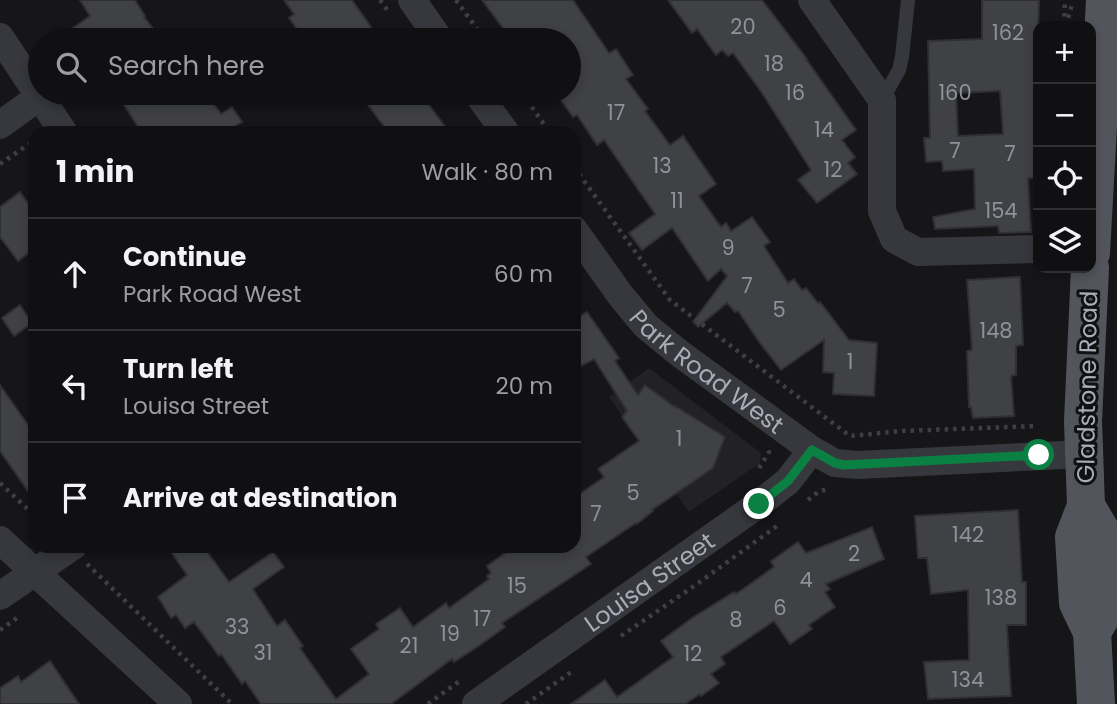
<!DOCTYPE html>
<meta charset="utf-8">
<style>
:root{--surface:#101012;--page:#1e1e20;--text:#f1f3f6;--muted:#9c9d9f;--line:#303032}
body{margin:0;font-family:Poppins,sans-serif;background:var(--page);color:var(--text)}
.controls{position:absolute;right:21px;top:21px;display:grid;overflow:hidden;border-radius:14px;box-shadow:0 4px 10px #0003}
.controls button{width:63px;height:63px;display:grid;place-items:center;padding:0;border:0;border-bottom:2px solid var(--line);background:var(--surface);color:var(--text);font:35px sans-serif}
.stop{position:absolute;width:21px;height:21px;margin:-16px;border:5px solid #0b8043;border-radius:50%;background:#fff}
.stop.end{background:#0b8043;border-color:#fff;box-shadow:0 2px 7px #0008}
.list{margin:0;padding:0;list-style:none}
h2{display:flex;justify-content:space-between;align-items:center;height:91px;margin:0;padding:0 28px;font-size:30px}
h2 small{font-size:23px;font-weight:400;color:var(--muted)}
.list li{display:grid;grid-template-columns:46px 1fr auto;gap:21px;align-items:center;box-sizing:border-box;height:112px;padding:0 28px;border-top:2px solid var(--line)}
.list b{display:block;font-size:26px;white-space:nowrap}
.list p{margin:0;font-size:23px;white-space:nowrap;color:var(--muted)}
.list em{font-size:23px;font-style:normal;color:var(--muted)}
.icon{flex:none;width:38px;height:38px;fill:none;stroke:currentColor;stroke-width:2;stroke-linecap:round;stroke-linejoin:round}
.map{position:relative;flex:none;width:1117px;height:704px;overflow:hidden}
.search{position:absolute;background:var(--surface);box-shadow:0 4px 10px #0003;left:28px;top:28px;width:553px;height:77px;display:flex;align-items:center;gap:18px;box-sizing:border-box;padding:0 24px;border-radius:38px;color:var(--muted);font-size:26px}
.panel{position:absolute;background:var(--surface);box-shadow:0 4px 10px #0003;left:28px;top:126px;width:553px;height:427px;border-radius:21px}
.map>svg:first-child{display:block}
.built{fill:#222225}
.building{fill:#404145;stroke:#303034;stroke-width:2;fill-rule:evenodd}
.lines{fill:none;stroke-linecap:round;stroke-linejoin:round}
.path{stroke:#3d3f44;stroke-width:4.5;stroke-dasharray:3.5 5;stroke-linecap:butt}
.lane{stroke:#37383d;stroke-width:14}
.street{stroke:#37383d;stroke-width:28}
.primary{stroke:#53555c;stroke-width:38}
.route{stroke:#0b8043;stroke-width:9}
.labels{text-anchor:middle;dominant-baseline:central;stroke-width:6;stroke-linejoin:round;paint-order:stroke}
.number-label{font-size:21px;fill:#8e929b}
.street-label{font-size:24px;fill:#a8adb8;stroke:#111113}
</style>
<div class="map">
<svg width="1117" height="704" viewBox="0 0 1117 704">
<rect width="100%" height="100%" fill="#161618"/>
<polygon class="built" points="649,368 761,453 760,463 689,512 609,397"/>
<g class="building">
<polygon points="80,0 135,0 145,16 144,17 162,40 82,40 73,28 90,16"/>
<polygon points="284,0 352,0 380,40 305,40 289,18 294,14"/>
<polygon points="482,0 573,0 609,53 616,49 633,75 626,79 648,109 645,111 670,145 683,136 716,184 699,196 721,227 726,223 731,231 752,217 770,242 764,246 788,283 794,279 802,290 806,288 818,303 820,302 849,340 877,343 874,396 833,394 834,373 823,372 824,340 781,370 760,343 738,311 735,312 727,303 698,327 693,322 727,276 721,269 708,281 672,228 642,250 629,233 655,214 604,140 597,145 577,115 573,117 556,93 569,93 569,40 512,40"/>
<polygon points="668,0 762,0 807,59 806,59 856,130 842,140 855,157 848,163 857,174 817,203 798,180 811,170 762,93 733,53 728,56 722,50 716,55 697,29 692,33"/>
<path d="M982,0H1039L1037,60H1038V178H1028L1031,232L999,233L998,226L935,229L933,217L975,209L974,169L943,171L942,161L926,162L924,138H930L928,41L982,39ZM1000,91L1003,134L958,136L956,93Z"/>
<polygon points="119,93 206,93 221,114 232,107 242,122 232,128 235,133 142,133 124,105 126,103"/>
<polygon points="359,93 420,93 450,133 389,133"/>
<polygon points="20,192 35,213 35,248 18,261 0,237 0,207"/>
<polygon points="1020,277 1023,345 1016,346 1016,375 1011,376 1014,416 973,418 971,407 969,407 967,351 972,350 967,280"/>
<polygon points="20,305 32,323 14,336 2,318"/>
<polygon points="587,312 619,358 615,361 638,395 645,385 675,407 675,406 725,437 713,468 652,510 653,511 637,524 636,523 586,557 591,564 502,623 505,627 480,645 454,662 452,659 391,704 261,704 245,681 242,684 221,654 219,656 194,622 185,628 176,615 171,618 158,597 187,575 167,546 203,546 229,582 273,552 284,567 253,589 277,626 285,620 303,646 300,648 336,699 369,674 351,649 379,629 376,624 400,608 413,627 446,603 449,608 489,579 487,576 491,573 487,566 515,546 574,546 574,498 604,477 598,469 639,441 622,417 627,411 594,359 581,366 574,356 574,319"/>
<polygon points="0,385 35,435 35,501 0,451"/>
<polygon points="1018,510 1022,582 1026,582 1026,625 1007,625 1011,696 928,699 924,662 969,660 968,590 931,594 927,558 918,558 915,516"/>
<polygon points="872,527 884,559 826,584 830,589 825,592 835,607 809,625 812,629 790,644 774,621 721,657 725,664 711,674 719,683 701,696 700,694 685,704 571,704 605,680 617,697 673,657 661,641 692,618 734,592 736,594 774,567 771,561 798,542 806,553"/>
<polygon points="50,661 79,704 0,704 0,688 18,676 21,682"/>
</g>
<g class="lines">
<g class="path">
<polyline points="380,0 388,11"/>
<polyline points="456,0 485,40"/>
<polyline points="1064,25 1065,0"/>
<polyline points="1066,26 1072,4"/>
<polyline points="445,93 453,104"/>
<polyline points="522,93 550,133"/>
<polyline points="0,164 35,140"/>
<polyline points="574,167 670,300 850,436 902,431 1038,426"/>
<polyline points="759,468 769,452 767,449"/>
<polyline points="0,483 35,516"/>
<polyline points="808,500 818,492 830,488"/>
<polyline points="87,564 232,704"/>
<polyline points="0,630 17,618"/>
<polyline points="621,636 697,584 777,526"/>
<polyline points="428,704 461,680"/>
<polyline points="526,704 574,670"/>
</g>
<polyline class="lane" points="882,100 899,70 902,57 908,0"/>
<g class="street">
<polyline points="412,0 440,40"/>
<polyline points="812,0 882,100 882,211 894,239 918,252 1038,249"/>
<polyline points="0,37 64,133"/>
<polyline points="477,93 506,133"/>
<polyline points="0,125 39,97"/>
<path id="s1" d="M574,230L621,296L646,326L679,353L812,450L835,463L858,465L1083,454"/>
<polyline points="0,540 178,704"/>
<polyline points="0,596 73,546"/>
<path id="s2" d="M476,704L759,504L788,481L812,450"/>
</g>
<g class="primary">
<polyline points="1091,253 1105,0"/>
<polyline points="1090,268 1083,421 1086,506 1074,537 1078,603 1092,632 1096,704"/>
<polyline points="1086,506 1102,533 1108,605 1092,632"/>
</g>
</g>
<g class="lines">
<polyline class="route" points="759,504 788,481 812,450 835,463 844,465 1039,455"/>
</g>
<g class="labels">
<g class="number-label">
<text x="743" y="26">20</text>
<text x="1008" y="32">162</text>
<text x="774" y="63">18</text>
<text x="795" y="92">16</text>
<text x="955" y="92">160</text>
<text x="616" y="112">17</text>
<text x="824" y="129">14</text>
<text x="955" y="150">7</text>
<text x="1010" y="153">7</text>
<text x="662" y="165">13</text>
<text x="833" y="169">12</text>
<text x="677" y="200">11</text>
<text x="1001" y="210">154</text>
<text x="728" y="247">9</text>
<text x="747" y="285">7</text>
<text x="779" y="309">5</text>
<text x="996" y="330">148</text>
<text x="850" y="361">1</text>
<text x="679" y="438">1</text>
<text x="633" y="492">5</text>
<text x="596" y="513">7</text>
<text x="968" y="534">142</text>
<text x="854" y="553">2</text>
<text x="806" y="579">4</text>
<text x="517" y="585">15</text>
<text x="1001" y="597">138</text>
<text x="780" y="607">6</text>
<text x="482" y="618">17</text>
<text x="736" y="619">8</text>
<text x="237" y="626">33</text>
<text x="450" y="633">19</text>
<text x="409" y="645">21</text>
<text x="263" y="652">31</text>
<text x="693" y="653">12</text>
<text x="968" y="679">134</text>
</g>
<g class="street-label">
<text stroke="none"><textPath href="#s1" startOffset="196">Park Road West</textPath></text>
<text transform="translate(1087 387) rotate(-89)">Gladstone Road</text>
<text stroke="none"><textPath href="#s2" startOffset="212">Louisa Street</textPath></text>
</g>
</g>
</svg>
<div class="controls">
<button>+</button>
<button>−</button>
<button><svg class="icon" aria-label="locate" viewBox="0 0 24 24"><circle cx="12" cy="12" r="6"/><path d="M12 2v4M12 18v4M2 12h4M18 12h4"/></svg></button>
<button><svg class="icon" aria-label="layers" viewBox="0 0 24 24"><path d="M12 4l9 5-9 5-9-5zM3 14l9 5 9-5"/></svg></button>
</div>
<div class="stop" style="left:1039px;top:455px"></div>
<div class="stop end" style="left:759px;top:504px"></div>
<div class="search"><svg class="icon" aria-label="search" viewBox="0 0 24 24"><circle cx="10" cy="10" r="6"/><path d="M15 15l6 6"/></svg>Search here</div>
<section class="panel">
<h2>1 min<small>Walk · 80 m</small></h2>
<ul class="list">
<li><svg class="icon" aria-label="ahead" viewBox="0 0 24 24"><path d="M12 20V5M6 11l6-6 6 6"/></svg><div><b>Continue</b><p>Park Road West</p></div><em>60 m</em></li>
<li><svg class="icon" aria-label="left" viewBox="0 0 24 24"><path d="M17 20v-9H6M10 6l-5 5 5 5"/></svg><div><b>Turn left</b><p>Louisa Street</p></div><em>20 m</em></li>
<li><svg class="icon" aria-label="arrive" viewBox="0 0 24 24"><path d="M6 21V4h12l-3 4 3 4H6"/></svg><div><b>Arrive at destination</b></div></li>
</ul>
</section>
</div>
